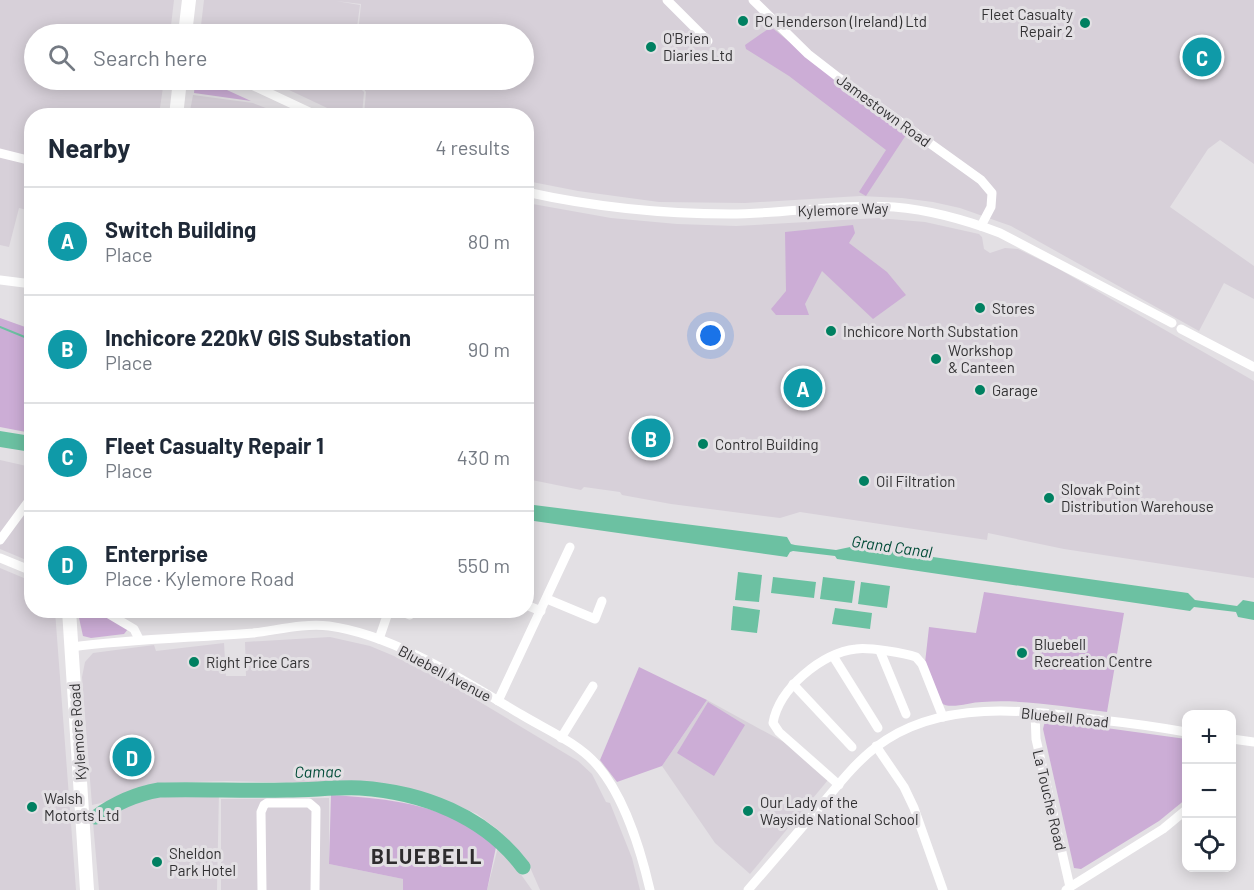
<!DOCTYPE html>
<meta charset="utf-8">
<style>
:root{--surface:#fff;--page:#f2f2f3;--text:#1f2937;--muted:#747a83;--line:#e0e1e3;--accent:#1a73e8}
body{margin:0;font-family:Barlow,sans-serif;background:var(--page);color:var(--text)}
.controls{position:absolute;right:18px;bottom:18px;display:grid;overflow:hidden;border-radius:12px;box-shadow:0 3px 15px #0003}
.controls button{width:54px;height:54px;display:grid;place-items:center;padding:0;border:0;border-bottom:2px solid var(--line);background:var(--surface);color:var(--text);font:30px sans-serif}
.you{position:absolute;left:711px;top:336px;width:21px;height:21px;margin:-15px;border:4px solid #fff;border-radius:50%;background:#1a73e8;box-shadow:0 0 0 9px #1a73e833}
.badge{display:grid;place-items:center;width:39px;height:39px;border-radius:50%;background:var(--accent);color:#fff;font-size:20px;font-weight:700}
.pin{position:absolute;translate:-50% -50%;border:3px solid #fff;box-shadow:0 2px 6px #0006}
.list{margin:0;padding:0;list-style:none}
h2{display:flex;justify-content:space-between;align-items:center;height:78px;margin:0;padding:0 24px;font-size:26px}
h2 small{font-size:20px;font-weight:400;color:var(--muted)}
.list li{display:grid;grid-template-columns:39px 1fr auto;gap:18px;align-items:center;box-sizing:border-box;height:108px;padding:0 24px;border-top:2px solid var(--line)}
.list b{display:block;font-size:22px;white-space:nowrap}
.list p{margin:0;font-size:20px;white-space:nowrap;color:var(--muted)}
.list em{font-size:20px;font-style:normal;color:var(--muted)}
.icon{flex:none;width:33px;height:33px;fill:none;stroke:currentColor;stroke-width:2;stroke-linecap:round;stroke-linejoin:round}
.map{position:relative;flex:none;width:1254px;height:890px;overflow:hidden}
.search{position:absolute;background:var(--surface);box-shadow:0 3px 15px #0003;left:24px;top:24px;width:510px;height:66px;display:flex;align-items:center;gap:15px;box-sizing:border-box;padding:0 21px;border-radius:33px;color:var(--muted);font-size:22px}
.panel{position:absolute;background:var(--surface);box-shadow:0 3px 15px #0003;left:24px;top:108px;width:510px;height:510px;border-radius:24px}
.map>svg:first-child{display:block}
.built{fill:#d7d0d9}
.green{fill:#ccadd6}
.water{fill:#6cc1a2}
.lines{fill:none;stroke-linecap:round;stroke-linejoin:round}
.stream{stroke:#6cc1a2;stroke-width:2}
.river{stroke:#6cc1a2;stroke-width:15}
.street{stroke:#fff;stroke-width:9}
.secondary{stroke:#fff;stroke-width:14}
.poi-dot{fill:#008061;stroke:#e3e0e4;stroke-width:2}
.labels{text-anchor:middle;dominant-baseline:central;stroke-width:6;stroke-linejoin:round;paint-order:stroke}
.poi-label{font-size:15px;fill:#323133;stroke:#e3e0e4;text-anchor:start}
.street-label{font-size:15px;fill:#323133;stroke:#e3e0e4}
.water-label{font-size:16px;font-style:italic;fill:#004b37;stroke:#e3e0e4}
.district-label{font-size:21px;font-weight:bold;letter-spacing:1.5px;fill:#2e2c2e;stroke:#e3e0e4}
</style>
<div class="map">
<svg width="1254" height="890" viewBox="0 0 1254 890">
<rect width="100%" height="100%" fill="#e3e0e4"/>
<g class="built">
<polygon points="0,0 174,0 170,34 34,34 34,80 164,80 159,115 32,116 31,211 19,208 9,247 0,245"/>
<polygon points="204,0 1254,0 1254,164 1220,140 1208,149 1170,207 1254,266 1254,299 1224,283 1199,331 1011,226 960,208 933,202 902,198 860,196 745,203 659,202 578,191 527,181 526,116 364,115 366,92 360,83 355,80 524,80 524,34 358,34 361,4 336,1 360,5 356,34 200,34"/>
<polygon points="268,80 352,80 364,92 362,115 342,115"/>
<polygon points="193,95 253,103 284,115 189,116"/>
<polygon points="527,203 611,218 677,224 736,226 878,218 925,222 979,234 982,237 984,249 990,253 1005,248 1018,249 1057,268 1254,381 1254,578 1064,549 988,533 987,540 800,512 780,518 671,504 622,495 620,492 584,487 581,490 527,479"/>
<polygon points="0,460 31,467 31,562 0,549"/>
<polygon points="0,568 31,581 32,610 55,611 76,890 0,890"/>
<polygon points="330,637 370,646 394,656 450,684 578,761 592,774 606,802 610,803 632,858 640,890 540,890 529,865 508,845 501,832 477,814 454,804 416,791 377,785 227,781 160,783 146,785 115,800 92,805 82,677 85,662 93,653 154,645 156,651 224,643 226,676 246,676 245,642"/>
<polygon points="707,700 793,747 828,780 750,874 715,843 662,766"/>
<polygon points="219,792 217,890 99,890 93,823 150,796"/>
<polygon points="329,798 329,864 403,879 403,890 221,890 221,799"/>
<polygon points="498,847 510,859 532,890 487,890"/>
</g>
<g class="green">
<polygon points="771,27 906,135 866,196 859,192 886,150 789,76 746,49 745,45"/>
<polygon points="199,80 205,80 251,101 194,93 195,83"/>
<polygon points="853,225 855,233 849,243 887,272 906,295 873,319 822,271 805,304 809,315 776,315 771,309 786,291 785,232"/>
<polygon points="0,318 28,328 27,330 31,332 31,433 0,427"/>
<path d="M984,592L1124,613L1107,712C1066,707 1024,699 982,702C970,702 950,710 941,703L925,663L929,627L976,633Z"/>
<polygon points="89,611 96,611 128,629 124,634 91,638 83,636 79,618"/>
<polygon points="639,667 707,700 662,766 617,782 600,760"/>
<polygon points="708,702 745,725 714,776 677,753"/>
<polygon points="1048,720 1186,739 1186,799 1159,821 1081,869 1074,868 1043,729 1045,721"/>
<path d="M331,795C379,798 428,802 470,827C480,833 488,841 496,847L487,890H403V879L329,864Z"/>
</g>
<g class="water">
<polygon points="0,431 31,436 31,452 0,447"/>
<polygon points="526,504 787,537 791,544 795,545 836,550 855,546 1188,593 1195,600 1237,606 1243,600 1254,602 1254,620 1238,617 1236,612 1194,607 1190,611 837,559 835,556 793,551 790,552 787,557 527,520"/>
<polygon points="738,572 762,575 759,602 735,600"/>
<polygon points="773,577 816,582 814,598 771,593"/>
<polygon points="823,577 855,581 852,603 820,599"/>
<polygon points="861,582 890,586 887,608 858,604"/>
<polygon points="733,606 760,610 757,633 731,630"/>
<polygon points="835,608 872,613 870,629 832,624"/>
</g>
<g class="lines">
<polyline class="stream" points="0,327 32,340"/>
<path class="river" d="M96,817C114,804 136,794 159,790C201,789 244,791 287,790C311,790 336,787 360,788C422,792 485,816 523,867"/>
<g class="street">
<polyline points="667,0 708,41"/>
<polyline points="753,0 808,54 839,78 981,180 992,193 991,207 981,226"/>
<polyline points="241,80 318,116"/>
<polyline points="0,153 32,161"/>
<path d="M526,192C594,207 661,214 730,214C785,214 840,203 894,207C930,210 966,220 1000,233L1172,323"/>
<polyline points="0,280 32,284"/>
<polyline points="1181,329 1254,367"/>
<polyline points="0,540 31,498"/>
<polyline points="0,558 32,571"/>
<polyline points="547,599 595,619 602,601"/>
<polyline points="526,605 541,611"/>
<polyline points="102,610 134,629 139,639"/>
<polyline points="397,610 410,615"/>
<polyline points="379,639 389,610"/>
<path d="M72,647C132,639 192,638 253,633C278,630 304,623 329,626C395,635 466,682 522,715C547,730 578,743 597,765C624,796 641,851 650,890"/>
<polyline points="880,651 906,714"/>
<polyline points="833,656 878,728"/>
<polyline points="793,684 852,747"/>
<polyline points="498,701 570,547"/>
<polyline points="1035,713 1036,739 1070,887 1066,890"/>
<polyline points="561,738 593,686"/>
<polyline points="1232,739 1254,742"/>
<polyline points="876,746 904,787 914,808 943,890"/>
<path d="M839,785L779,732L773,723C779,688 822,653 856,649C868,647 905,653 916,657L922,664L943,717"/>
<polyline points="1070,887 1163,829 1186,810"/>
<polyline points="262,890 261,812 264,805 267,803 309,803 316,809 315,890"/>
<path d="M748,890C773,861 798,832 823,803C839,784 855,763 876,747C939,698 1027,710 1101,720C1129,723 1158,727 1186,732"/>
</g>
<g class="secondary">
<polyline points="185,34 189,0"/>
<polyline points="176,116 180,80"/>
<polyline points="69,610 87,890"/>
</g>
</g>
<g class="poi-dot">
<circle cx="743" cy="21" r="6"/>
<circle cx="1085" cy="23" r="6"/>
<circle cx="651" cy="47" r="6"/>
<circle cx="980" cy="308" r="6"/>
<circle cx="831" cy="331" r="6"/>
<circle cx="936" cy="359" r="6"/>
<circle cx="980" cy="390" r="6"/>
<circle cx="703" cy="444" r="6"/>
<circle cx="864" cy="481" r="6"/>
<circle cx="1049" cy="498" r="6"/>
<circle cx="1022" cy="653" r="6"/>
<circle cx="194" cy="662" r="6"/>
<circle cx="32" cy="807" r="6"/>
<circle cx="748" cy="811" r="6"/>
<circle cx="157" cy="862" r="6"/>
</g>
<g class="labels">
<g class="poi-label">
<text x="1073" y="14" text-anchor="end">Fleet Casualty<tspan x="1073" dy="17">Repair 2</tspan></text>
<text x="755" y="21">PC Henderson (Ireland) Ltd</text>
<text x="663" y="38">O'Brien<tspan x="663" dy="17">Diaries Ltd</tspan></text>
<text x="992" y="308">Stores</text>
<text x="843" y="331">Inchicore North Substation</text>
<text x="948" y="350">Workshop<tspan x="948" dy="17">&amp; Canteen</tspan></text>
<text x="992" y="390">Garage</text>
<text x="715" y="444">Control Building</text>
<text x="876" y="481">Oil Filtration</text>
<text x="1061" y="489">Slovak Point<tspan x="1061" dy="17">Distribution Warehouse</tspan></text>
<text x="1034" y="644">Bluebell<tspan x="1034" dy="17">Recreation Centre</tspan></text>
<text x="206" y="662">Right Price Cars</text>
<text x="44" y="798">Walsh<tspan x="44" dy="17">Motorts Ltd</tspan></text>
<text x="760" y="802">Our Lady of the<tspan x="760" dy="17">Wayside National School</tspan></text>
<text x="169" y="853">Sheldon<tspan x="169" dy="17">Park Hotel</tspan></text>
</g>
<g class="street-label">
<text transform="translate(884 110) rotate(36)">Jamestown Road</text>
<text transform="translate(843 209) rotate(-2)">Kylemore Way</text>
<text transform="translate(445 673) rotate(28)">Bluebell Avenue</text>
<text transform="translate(1065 717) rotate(6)">Bluebell Road</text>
<text transform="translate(77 732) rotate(-94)">Kylemore Road</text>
<text transform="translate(1050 800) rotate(77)">La Touche Road</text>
</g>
<g class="water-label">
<text transform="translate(892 546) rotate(8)">Grand Canal</text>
<text transform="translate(318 771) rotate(-1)">Camac</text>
</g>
<g class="district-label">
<text x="427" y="855">BLUEBELL</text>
</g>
</g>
</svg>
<div class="controls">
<button>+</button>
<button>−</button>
<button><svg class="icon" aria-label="locate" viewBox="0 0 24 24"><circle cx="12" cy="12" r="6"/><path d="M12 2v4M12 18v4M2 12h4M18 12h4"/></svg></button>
</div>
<div class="you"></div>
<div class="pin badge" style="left:803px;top:388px;background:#0f9aa8">A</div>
<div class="pin badge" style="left:651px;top:438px;background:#0f9aa8">B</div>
<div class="pin badge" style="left:1202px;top:57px;background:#0f9aa8">C</div>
<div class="pin badge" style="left:132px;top:757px;background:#0f9aa8">D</div>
<div class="search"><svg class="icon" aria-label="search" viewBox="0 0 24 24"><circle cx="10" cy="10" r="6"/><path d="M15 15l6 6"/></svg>Search here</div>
<section class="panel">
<h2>Nearby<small>4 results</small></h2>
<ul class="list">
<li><span class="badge" style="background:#0f9aa8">A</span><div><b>Switch Building</b><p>Place</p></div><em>80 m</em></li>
<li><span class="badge" style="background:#0f9aa8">B</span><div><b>Inchicore 220kV GIS Substation</b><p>Place</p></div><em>90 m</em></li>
<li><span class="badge" style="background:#0f9aa8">C</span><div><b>Fleet Casualty Repair 1</b><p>Place</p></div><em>430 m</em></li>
<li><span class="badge" style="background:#0f9aa8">D</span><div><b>Enterprise</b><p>Place · Kylemore Road</p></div><em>550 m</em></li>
</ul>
</section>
</div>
